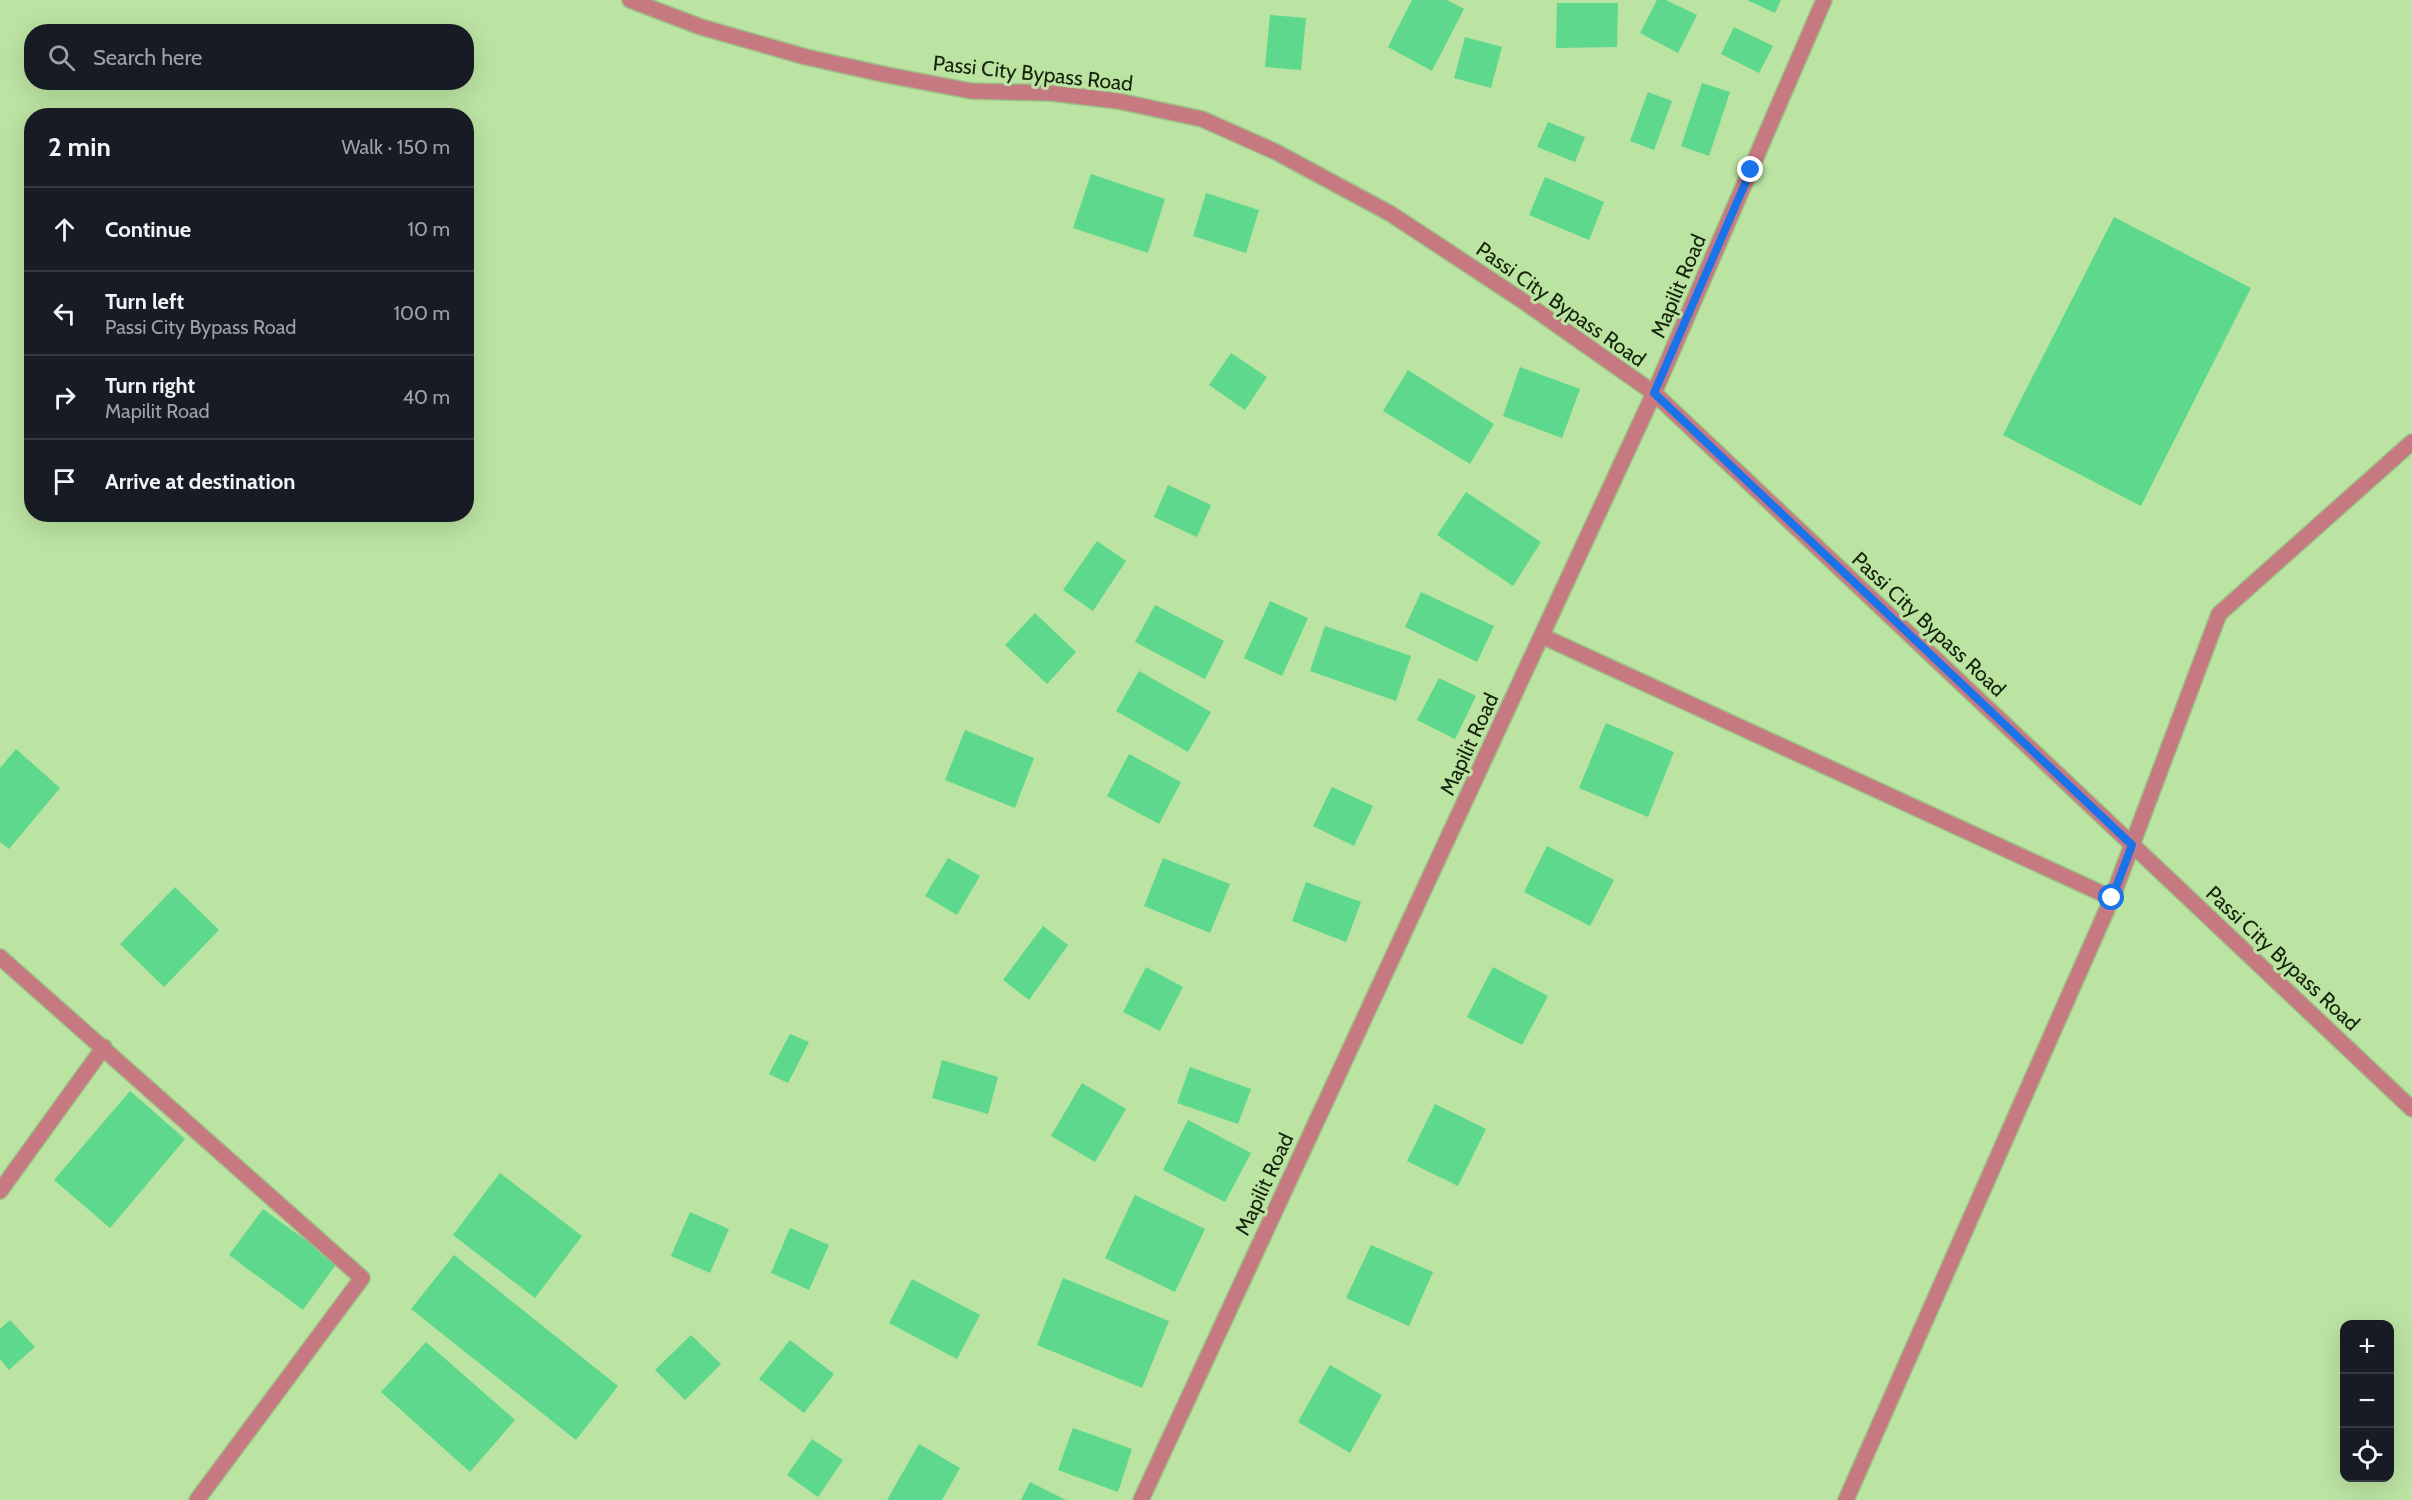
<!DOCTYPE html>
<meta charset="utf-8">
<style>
:root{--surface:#171b24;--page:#242831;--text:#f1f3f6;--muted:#9ea1a6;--line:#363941}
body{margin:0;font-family:Cabin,sans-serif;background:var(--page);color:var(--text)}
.controls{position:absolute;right:18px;bottom:18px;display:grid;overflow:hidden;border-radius:12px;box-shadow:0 6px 24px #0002}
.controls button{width:54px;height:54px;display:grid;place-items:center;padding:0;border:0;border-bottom:2px solid var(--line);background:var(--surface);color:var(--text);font:30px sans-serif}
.stop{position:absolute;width:18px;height:18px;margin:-14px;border:4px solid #1a73e8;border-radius:50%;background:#fff}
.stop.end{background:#1a73e8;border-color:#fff;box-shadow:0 2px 6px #0008}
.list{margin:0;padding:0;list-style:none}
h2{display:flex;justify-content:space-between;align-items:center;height:78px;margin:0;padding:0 24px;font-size:26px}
h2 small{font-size:20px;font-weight:400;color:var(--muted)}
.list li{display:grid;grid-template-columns:39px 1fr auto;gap:18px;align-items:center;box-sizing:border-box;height:84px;padding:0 24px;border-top:2px solid var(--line)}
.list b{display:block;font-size:22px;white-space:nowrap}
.list p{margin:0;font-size:20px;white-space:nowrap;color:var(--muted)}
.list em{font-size:20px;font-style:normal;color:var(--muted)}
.icon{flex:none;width:33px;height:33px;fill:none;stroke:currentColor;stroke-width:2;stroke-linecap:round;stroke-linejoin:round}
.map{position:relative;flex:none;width:2412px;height:1500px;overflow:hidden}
.search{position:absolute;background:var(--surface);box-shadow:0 6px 24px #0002;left:24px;top:24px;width:450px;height:66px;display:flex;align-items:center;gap:15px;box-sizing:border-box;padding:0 21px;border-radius:24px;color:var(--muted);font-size:22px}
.panel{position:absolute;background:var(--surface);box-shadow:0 6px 24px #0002;left:24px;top:108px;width:450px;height:414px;border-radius:24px}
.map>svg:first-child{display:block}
.building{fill:#5dd88c}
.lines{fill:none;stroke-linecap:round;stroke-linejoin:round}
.minor-casing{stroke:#9dc087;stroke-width:18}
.minor{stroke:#c77981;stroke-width:15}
.route{stroke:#1a73e8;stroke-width:8}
.labels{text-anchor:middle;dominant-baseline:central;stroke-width:6;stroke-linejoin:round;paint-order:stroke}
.street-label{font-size:21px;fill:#14230a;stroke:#bbe3a2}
</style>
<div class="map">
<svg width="2412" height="1500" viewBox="0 0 2412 1500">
<rect width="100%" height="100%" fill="#bbe3a2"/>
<g class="building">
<polygon points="1412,0 1447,0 1464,9 1432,71 1388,47"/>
<polygon points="1657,0 1666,0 1697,15 1678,53 1640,33"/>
<polygon points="1747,0 1781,0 1775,13"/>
<polygon points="1557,3 1618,3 1617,47 1556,48"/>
<polygon points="1270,15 1306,18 1301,70 1265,67"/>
<polygon points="1734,27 1773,46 1759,73 1721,54"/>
<polygon points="1465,37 1502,47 1491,88 1454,78"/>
<polygon points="1702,83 1730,92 1709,156 1681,146"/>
<polygon points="1648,92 1672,101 1654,150 1630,141"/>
<polygon points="1548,122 1585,137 1575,162 1537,147"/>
<polygon points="1091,174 1165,199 1148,253 1073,228"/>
<polygon points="1545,177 1604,202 1589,240 1529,215"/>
<polygon points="1206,193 1259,210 1246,253 1193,236"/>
<polygon points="2114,217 2251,288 2141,506 2003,435"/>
<polygon points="1231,353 1267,377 1245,410 1209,385"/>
<polygon points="1520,367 1580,389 1562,438 1503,416"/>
<polygon points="1408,370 1494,424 1470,464 1383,411"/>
<polygon points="1168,485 1211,505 1197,537 1154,517"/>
<polygon points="1466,492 1541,542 1513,586 1437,535"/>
<polygon points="1097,541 1126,561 1093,611 1063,590"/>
<polygon points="1421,592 1494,626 1477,662 1405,627"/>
<polygon points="1270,601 1308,618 1282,676 1244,658"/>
<polygon points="1155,605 1224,641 1205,679 1135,642"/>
<polygon points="1035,613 1076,652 1047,684 1005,645"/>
<polygon points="1325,626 1411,656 1396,701 1310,671"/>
<polygon points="1139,671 1211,712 1188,752 1116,711"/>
<polygon points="1439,678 1476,696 1455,739 1417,720"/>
<polygon points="1606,723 1674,752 1648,817 1579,788"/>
<polygon points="965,730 1034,758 1015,808 945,780"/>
<polygon points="16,749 60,788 9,849 0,842 0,768"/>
<polygon points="1129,754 1181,782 1159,824 1107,796"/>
<polygon points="1332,787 1373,806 1354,846 1313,826"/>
<polygon points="1547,846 1614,880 1590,926 1524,892"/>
<polygon points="948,858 980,876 957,915 925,896"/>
<polygon points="1163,858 1230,884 1210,933 1144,906"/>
<polygon points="1306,882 1361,902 1346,942 1292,921"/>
<polygon points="175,887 219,930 164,987 120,944"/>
<polygon points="1043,926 1068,945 1029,1000 1003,980"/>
<polygon points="1146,967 1183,987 1160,1031 1123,1012"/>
<polygon points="1493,967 1548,996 1522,1045 1467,1017"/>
<polygon points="790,1034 809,1042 788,1083 769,1074"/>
<polygon points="942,1060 998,1077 988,1114 932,1098"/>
<polygon points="1190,1067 1251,1089 1238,1124 1177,1103"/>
<polygon points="1082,1083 1126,1109 1095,1162 1051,1136"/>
<polygon points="130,1091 185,1139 110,1228 54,1180"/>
<polygon points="1435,1104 1486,1129 1458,1186 1407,1161"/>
<polygon points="1188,1120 1251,1153 1225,1202 1163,1170"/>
<polygon points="500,1173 582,1236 535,1298 453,1235"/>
<polygon points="1135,1195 1205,1229 1175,1292 1105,1258"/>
<polygon points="263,1209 337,1263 303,1310 229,1255"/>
<polygon points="690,1212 729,1229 710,1273 671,1256"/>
<polygon points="790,1228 829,1245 809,1290 771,1273"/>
<polygon points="1371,1245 1433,1272 1409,1326 1346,1298"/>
<polygon points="454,1255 618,1386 576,1440 411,1309"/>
<polygon points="1063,1278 1169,1321 1142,1388 1037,1345"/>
<polygon points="912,1279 980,1315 957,1359 889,1323"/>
<polygon points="10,1320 35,1347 9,1370 0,1359 0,1329"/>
<polygon points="691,1335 721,1364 685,1400 655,1370"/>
<polygon points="790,1340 834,1374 804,1413 759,1379"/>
<polygon points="426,1342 515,1420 470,1472 381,1392"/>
<polygon points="1330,1365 1382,1395 1350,1453 1298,1422"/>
<polygon points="1073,1428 1132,1449 1118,1492 1058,1470"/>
<polygon points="812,1439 843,1460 818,1497 787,1475"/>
<polygon points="919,1444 960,1468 942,1500 887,1500"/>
<polygon points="1030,1482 1066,1500 1021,1500"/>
</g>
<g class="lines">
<defs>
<g id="minor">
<polyline points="630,0 701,27 806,57 887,75 971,91 1051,93 1118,101 1202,119 1276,152 1391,214 1523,301 1654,393 2412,1109"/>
<polyline points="1542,636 2112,898"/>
<polyline points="0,957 362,1278 197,1500"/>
<polyline points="0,1191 104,1047"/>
<polyline points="1141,1500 1654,393 1824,0"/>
<polyline points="1846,1500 2112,898 2219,614 2412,442"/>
</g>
</defs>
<use href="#minor" class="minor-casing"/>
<use href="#minor" class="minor"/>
</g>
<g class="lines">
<polyline class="route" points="1751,170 1654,393 2132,845 2112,898"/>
</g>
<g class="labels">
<g class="street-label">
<text transform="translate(1033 73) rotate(6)">Passi City Bypass Road</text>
<text transform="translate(1678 286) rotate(-67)">Mapilit Road</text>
<text transform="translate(1561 304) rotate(35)">Passi City Bypass Road</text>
<text transform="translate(1929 624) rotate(43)">Passi City Bypass Road</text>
<text transform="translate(1469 744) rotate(-65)">Mapilit Road</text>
<text transform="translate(2283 958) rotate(43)">Passi City Bypass Road</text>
<text transform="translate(1264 1184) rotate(-65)">Mapilit Road</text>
</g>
</g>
</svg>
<div class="controls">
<button>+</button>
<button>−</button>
<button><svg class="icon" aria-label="locate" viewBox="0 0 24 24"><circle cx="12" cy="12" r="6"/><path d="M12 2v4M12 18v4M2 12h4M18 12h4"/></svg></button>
</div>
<div class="stop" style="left:2112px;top:898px"></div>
<div class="stop end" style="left:1751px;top:170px"></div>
<div class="search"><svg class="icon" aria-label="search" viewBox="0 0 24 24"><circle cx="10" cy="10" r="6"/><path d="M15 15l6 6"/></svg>Search here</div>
<section class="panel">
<h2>2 min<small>Walk · 150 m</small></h2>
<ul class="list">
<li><svg class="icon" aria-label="ahead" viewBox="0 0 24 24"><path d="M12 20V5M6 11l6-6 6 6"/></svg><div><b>Continue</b></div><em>10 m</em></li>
<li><svg class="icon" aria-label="left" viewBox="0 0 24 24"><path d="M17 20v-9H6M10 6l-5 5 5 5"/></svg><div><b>Turn left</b><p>Passi City Bypass Road</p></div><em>100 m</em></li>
<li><svg class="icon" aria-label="right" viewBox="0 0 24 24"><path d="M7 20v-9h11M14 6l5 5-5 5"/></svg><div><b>Turn right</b><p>Mapilit Road</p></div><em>40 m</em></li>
<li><svg class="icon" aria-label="arrive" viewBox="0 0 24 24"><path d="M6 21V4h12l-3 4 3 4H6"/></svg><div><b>Arrive at destination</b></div></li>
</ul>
</section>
</div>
